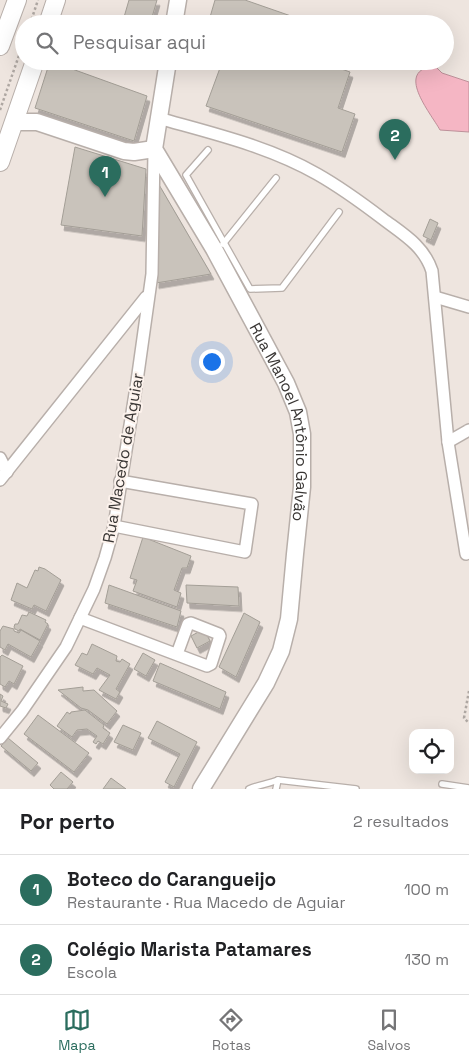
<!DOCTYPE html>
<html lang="pt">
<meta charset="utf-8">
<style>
:root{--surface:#fff;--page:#f2f2f2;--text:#202124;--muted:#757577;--line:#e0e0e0;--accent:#2b6d5e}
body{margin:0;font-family:"Space Grotesk",sans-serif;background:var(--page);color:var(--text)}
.controls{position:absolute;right:15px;bottom:15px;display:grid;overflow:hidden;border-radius:10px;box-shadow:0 5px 20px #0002}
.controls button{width:45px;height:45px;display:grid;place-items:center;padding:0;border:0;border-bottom:1px solid var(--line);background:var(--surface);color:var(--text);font:25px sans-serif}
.you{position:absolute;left:211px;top:361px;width:18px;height:18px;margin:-12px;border:4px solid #fff;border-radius:50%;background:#1a73e8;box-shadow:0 0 0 8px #1a73e833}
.badge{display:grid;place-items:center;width:32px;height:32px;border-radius:50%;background:var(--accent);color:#fff;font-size:16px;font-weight:700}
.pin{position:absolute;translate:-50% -41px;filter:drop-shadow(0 1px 2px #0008)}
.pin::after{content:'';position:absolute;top:26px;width:18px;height:15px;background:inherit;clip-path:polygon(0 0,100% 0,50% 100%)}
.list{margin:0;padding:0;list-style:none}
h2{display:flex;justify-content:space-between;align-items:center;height:65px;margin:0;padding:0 20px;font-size:21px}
h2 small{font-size:16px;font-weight:400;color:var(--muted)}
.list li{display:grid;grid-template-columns:32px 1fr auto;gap:15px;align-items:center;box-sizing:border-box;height:70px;padding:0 20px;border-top:1px solid var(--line)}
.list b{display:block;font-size:19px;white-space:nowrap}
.list p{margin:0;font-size:16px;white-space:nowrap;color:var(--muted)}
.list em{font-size:16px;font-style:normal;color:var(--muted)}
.icon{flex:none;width:28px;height:28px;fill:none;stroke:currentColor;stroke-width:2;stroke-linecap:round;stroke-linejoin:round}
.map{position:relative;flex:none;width:469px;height:789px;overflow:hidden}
.search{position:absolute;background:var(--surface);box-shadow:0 5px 20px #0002;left:15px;right:15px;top:15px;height:55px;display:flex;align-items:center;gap:12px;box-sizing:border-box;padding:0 18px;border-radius:28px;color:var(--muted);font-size:19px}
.sheet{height:205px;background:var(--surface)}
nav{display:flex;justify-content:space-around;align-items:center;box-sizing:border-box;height:70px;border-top:1px solid var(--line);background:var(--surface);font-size:14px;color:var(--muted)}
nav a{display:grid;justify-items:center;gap:2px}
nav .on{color:var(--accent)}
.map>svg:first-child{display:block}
.water{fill:#f5b6c4;stroke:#bd9099}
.building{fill:#c9c3bb;stroke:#a39e96;filter:url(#shadow)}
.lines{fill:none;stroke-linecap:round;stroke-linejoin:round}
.lane-casing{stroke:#b8afaa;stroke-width:8}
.street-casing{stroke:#b8afaa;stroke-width:14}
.secondary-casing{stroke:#b8afaa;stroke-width:19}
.primary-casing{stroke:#b8afaa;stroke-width:20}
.path{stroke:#aea7a2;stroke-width:2.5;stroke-dasharray:2.5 2.5;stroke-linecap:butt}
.lane{stroke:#fff;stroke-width:5.5}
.street{stroke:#fff;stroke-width:11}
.secondary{stroke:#fff;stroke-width:16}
.primary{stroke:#fff;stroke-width:18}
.labels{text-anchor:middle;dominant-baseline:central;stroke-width:4;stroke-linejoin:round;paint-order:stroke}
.street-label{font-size:16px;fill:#393634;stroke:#fcf2ec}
</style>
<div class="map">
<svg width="469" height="789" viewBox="0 0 469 789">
<defs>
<filter id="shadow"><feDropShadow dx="3" dy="5.5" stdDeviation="0" flood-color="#0004"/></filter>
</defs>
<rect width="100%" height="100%" fill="#eee5df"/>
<path class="water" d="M435,66L442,73L469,82V132L440,130C430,112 394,70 435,66Z"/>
<g class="building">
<polygon points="129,0 157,0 150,24 122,24"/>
<polygon points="215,0 245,0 314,24 208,24"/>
<polygon points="50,61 147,96 134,141 35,108"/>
<polygon points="226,61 319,61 350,72 338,108 355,114 342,152 206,106 220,68 223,69"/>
<polygon points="75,147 146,169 142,236 61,225"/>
<polygon points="158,183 211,274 156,283"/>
<polygon points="430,219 438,223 431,240 423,236"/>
<polygon points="143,537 191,556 187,568 182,568 174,590 181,593 177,607 133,591 137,580 130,578"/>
<polygon points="39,567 45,569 61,580 46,611 34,605 32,609 11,600 17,583 27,588 35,570 38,571"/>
<polygon points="109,585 181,611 177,627 105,603"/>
<polygon points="186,585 238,587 239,606 187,603"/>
<polygon points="29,612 46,620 45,622 48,624 40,640 20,629 19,631 15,629 14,627 15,624 18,624 22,615 27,616"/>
<polygon points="244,613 260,622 236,677 219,667"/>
<polygon points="3,626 14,629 14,631 19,633 21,630 40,641 31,657 8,644 5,650 0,647 0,631"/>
<polygon points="204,629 210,641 197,648 191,636"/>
<polygon points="92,644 117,656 116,661 120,662 122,659 130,664 116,689 120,692 116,699 99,690 110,675 97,668 93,674 75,665 82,653 87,655"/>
<polygon points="143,653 155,660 146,676 134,669"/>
<polygon points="2,655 23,666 14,684 9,681 5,687 0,684 0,657"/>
<polygon points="160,663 226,692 220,709 153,681"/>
<polygon points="83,687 83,691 94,690 117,711 107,724 88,710 81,708 58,690"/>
<polygon points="0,694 3,696 1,701 8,704 6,708 0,706"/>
<polygon points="85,710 104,725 103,728 110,733 103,744 98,741 96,744 93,742 97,736 87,729 77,730 72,737 57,726 67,712 70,714 71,712"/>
<polygon points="38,715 89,753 74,772 24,734"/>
<polygon points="157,721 197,742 174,787 165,782 180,754 148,738"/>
<polygon points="123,725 141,733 133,750 114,742"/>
<polygon points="8,738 38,763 31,771 1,746"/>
<polygon points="61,772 73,782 67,789 54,789 50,785"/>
<polygon points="111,778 126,789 103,789"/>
</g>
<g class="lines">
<defs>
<g id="lane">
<polyline points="208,150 186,175 250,289 282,288 339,212"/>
<polyline points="223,244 276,178"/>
<polyline points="442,784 469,788"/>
<path d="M249,789C258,785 268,784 278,780L356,789"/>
<polyline points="276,789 278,780"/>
</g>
<g id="street">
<path d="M158,118C211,133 268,146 317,174C340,187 362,203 383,219C403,234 424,246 432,271L448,442L466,554"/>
<polyline points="435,297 469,307"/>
<polyline points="448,442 469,430"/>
<polyline points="0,458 7,472"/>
<polyline points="0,480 146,297"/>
<polyline points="114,526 245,552 252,504 120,481"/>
<polyline points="80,618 207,666 211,664 220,636 219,634 191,623 188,624 177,654"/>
<polyline points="0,738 22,711 66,647 94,589 105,558 114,526 137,381 152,274 154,151"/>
</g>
<g id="secondary">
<polyline points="174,24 178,0"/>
<path id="s1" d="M168,61L154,149L214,249L286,383L298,412L302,434V487L295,554L289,619L281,651L266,683L201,789"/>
<polyline points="15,122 37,122 124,151 134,152 154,149"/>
</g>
<g id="primary">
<polyline points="48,24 56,0"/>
<polyline points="0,46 17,0"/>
<polyline points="0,162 35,61"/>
</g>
</defs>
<use href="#lane" class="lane-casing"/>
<use href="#street" class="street-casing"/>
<use href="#secondary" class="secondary-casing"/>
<use href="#primary" class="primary-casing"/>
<g class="path">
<polyline points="30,24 38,0"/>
<polyline points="0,110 24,41"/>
<polyline points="469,691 464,718 469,723"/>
</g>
<use href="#lane" class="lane"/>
<use href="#street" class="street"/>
<use href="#secondary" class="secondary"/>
<use href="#primary" class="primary"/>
</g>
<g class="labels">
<g class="street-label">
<text stroke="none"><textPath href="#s1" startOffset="395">Rua Manoel Antônio Galvão</textPath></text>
<text transform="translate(123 458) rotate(-80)">Rua Macedo de Aguiar</text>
</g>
</g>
</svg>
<div class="controls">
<button><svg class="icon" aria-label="locate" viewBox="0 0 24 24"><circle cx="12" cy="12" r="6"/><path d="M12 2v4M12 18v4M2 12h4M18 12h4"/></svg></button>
</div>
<div class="you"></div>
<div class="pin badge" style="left:105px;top:197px">1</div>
<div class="pin badge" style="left:395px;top:160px">2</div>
<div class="search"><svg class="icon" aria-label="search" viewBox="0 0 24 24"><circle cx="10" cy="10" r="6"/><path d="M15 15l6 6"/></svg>Pesquisar aqui</div>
</div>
<section class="sheet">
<h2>Por perto<small>2 resultados</small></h2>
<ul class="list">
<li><span class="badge">1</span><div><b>Boteco do Carangueijo</b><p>Restaurante · Rua Macedo de Aguiar</p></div><em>100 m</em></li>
<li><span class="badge">2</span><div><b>Colégio Marista Patamares</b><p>Escola</p></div><em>130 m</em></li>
</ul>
</section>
<nav>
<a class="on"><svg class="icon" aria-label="map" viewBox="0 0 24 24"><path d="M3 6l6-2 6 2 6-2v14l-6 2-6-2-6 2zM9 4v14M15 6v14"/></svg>Mapa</a>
<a><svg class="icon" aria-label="directions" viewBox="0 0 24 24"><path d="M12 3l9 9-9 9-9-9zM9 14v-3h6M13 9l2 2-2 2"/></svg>Rotas</a>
<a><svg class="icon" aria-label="saved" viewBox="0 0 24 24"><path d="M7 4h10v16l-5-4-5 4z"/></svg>Salvos</a>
</nav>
